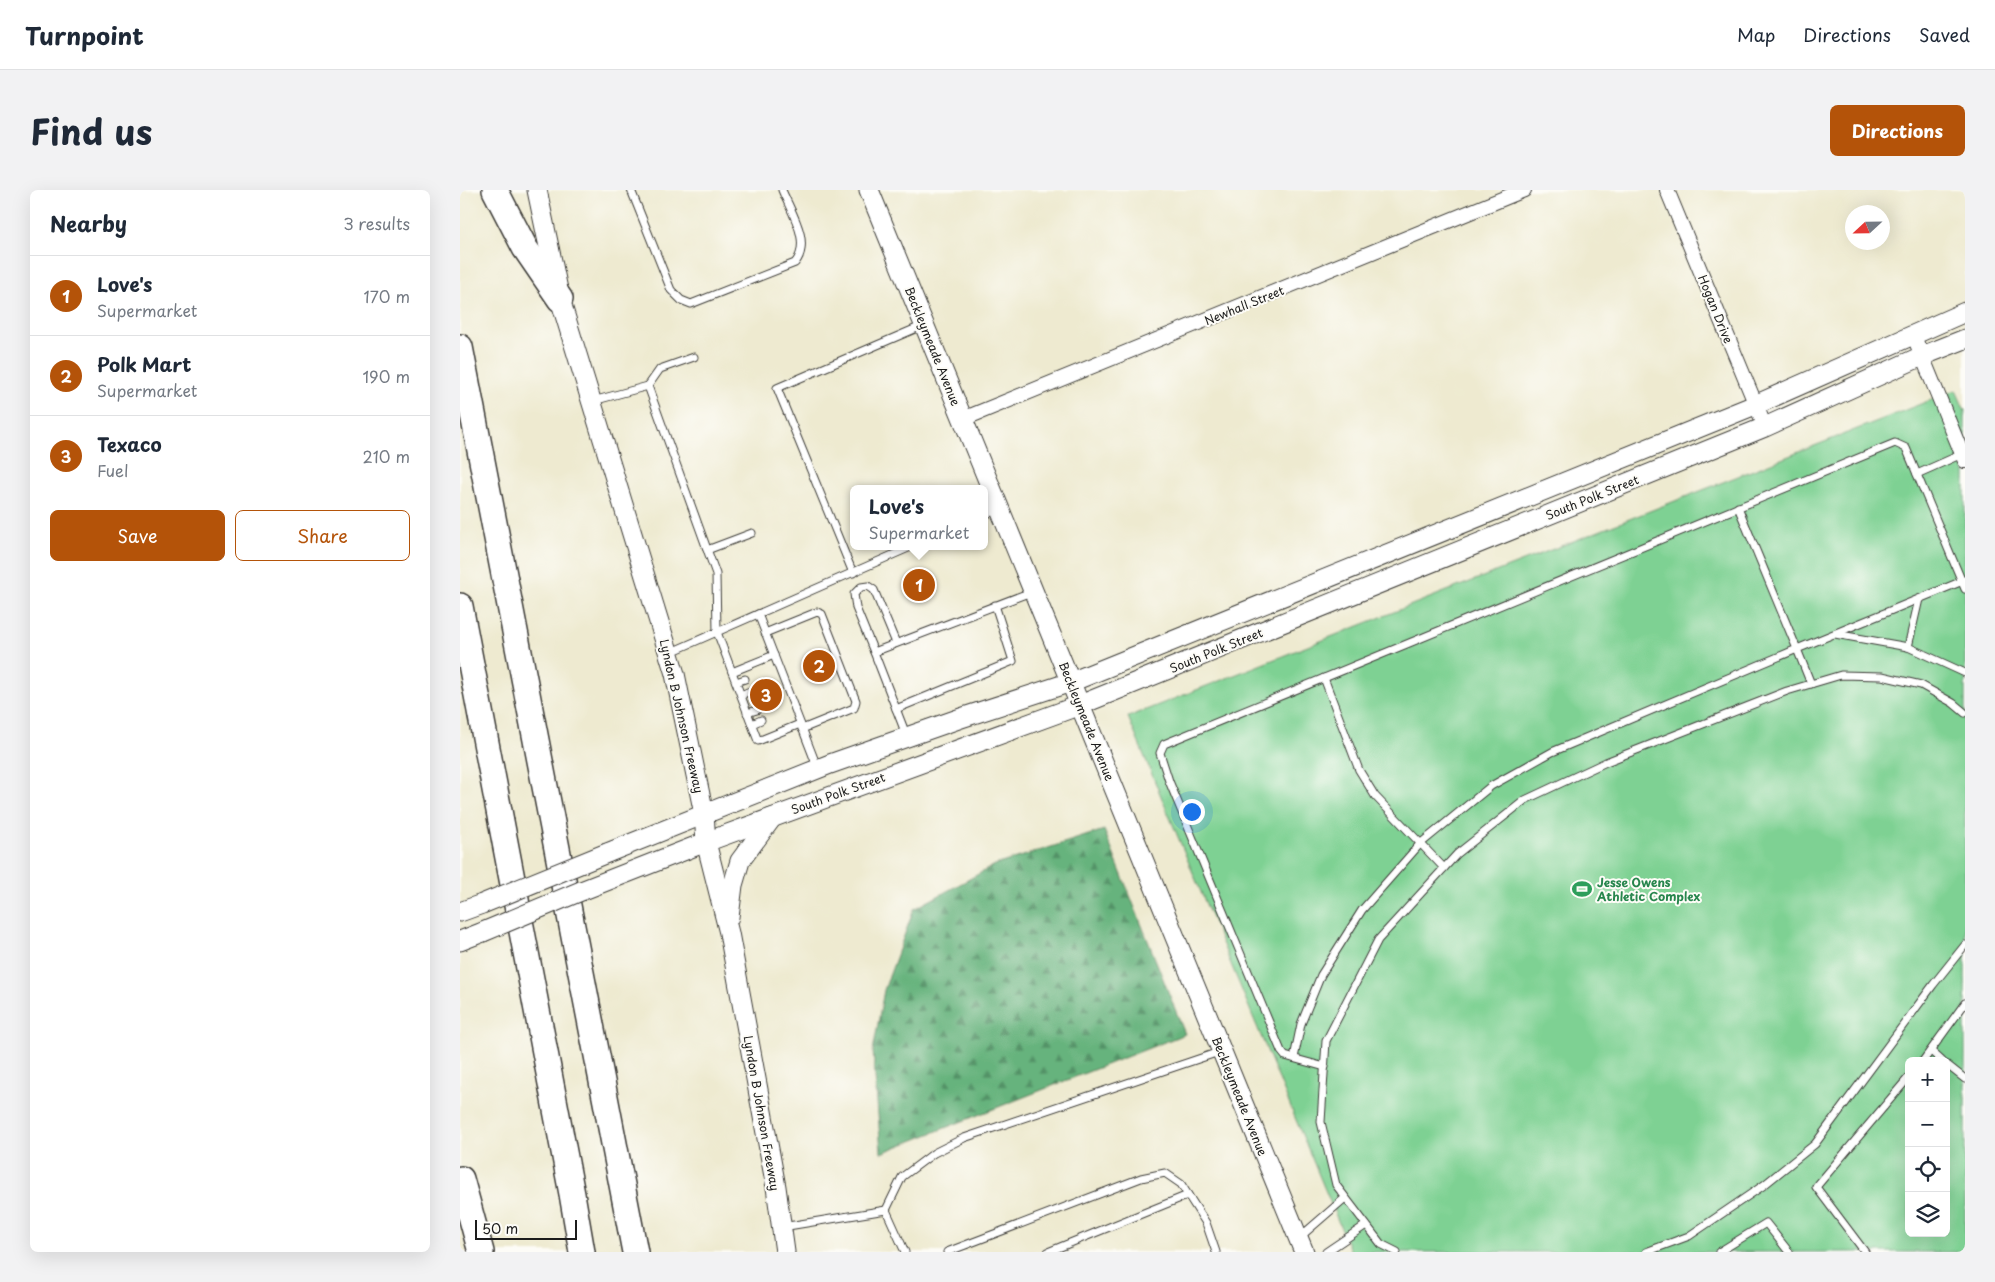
<!DOCTYPE html>
<meta charset="utf-8">
<style>
:root{--surface:#fff;--page:#f2f2f3;--text:#1f2937;--muted:#747a83;--line:#e0e1e3;--accent:#b45309}
body{margin:0;font-family:"Playpen Sans",sans-serif;background:var(--page);color:var(--text)}
.controls{position:absolute;right:15px;bottom:15px;display:grid;overflow:hidden;border-radius:8px;box-shadow:0 5px 20px #0002}
.controls button{width:45px;height:45px;display:grid;place-items:center;padding:0;border:0;border-bottom:1px solid var(--line);background:var(--surface);color:var(--text);font:25px sans-serif}
.compass{position:absolute;left:1385px;top:15px;width:45px;height:45px;border-radius:50%;background:var(--surface);box-shadow:0 5px 20px #0002;rotate:248deg}
.scale{position:absolute;left:15px;bottom:12px;width:102px;box-sizing:border-box;padding-left:5px;border:2px solid #1c1c1c;border-top:0;font-size:14px;line-height:18px;white-space:nowrap;color:#1c1c1c;-webkit-text-stroke:4px #fdfcf7;paint-order:stroke}
.you{position:absolute;left:731px;top:621px;width:18px;height:18px;margin:-12px;border:4px solid #fff;border-radius:50%;background:#1a73e8;box-shadow:0 0 0 8px #1a73e833}
.badge{display:grid;place-items:center;width:32px;height:32px;border-radius:50%;background:var(--accent);color:#fff;font-size:16px;font-weight:700}
.pin{position:absolute;translate:-50% -50%;border:2px solid #fff;box-shadow:0 1px 5px #0006}
.popup{position:absolute;left:390px;top:295px;width:138px;height:65px;box-sizing:border-box;display:grid;place-content:center;border-radius:8px;background:var(--surface);filter:drop-shadow(0 1px 4px #0005);font-size:16px;white-space:nowrap;color:var(--muted)}
.popup b{font-size:19px;color:var(--text)}
.popup::after{content:'';position:absolute;left:50%;top:100%;margin-left:-10px;border:10px solid transparent;border-top-color:var(--surface)}
.list{margin:0;padding:0;list-style:none}
h2{display:flex;justify-content:space-between;align-items:center;height:65px;margin:0;padding:0 20px;font-size:21px}
h2 small{font-size:16px;font-weight:400;color:var(--muted)}
.list li{display:grid;grid-template-columns:32px 1fr auto;gap:15px;align-items:center;box-sizing:border-box;height:80px;padding:0 20px;border-top:1px solid var(--line)}
.list b{display:block;font-size:19px;white-space:nowrap}
.list p{margin:0;font-size:16px;white-space:nowrap;color:var(--muted)}
.list em{font-size:16px;font-style:normal;color:var(--muted)}
.actions{display:flex;gap:10px;padding:15px 20px}
.actions a{flex:1;padding:11px 0;border:1px solid var(--accent);border-radius:8px;text-align:center;font-size:18px;color:var(--accent)}
.actions .main{background:var(--accent);color:#fff}
.icon{flex:none;width:28px;height:28px;fill:none;stroke:currentColor;stroke-width:2;stroke-linecap:round;stroke-linejoin:round}
.map{position:relative;flex:none;width:1505px;height:1062px;overflow:hidden;border-radius:8px}
header{display:flex;align-items:center;gap:30px;box-sizing:border-box;height:70px;padding:0 25px;background:var(--surface);border-bottom:1px solid var(--line)}
header strong{font-size:24px}
nav{display:flex;gap:28px;margin-inline-start:auto;font-size:18px}
.intro{display:flex;align-items:center;justify-content:space-between;box-sizing:border-box;height:120px;padding:0 30px}
h1{margin:0;font-size:35px}
.button{padding:12px 22px;border-radius:8px;background:var(--accent);color:#fff;font-size:18px;font-weight:700}
main{display:flex;gap:30px;padding:0 30px}
aside{flex:1;background:var(--surface);border-radius:8px;box-shadow:0 5px 20px #0002}
.map>svg:first-child{display:block}
.forest{fill:url(#forest-firs);stroke:#41684c}
.pitch{fill:#7ed193;stroke:#4d7658;fill-rule:evenodd}
.lines{fill:none;stroke-linecap:round;stroke-linejoin:round}
.lane-casing{stroke:#3c3b37;stroke-width:9}
.street-casing{stroke:#3c3b37;stroke-width:16}
.secondary-casing{stroke:#3c3b37;stroke-width:21}
.highway-casing{stroke:#3c3b37;stroke-width:28}
.lane{stroke:#fff;stroke-width:7}
.street{stroke:#fff;stroke-width:14}
.secondary{stroke:#fff;stroke-width:19}
.highway{stroke:#fff;stroke-width:25}
.secondary-bridge-casing{stroke:#3c3b37;stroke-width:21;stroke-linecap:butt}
.secondary-bridge{stroke:#fff;stroke-width:19}
.labels{text-anchor:middle;dominant-baseline:central;stroke-width:4;stroke-linejoin:round;paint-order:stroke}
.street-label{font-size:12px;fill:#1c1c1c;stroke:#fdfcf7}
.leisure-label{font-size:12px;font-weight:bold;fill:#27864d;stroke:#fdfcf7;text-anchor:start}
</style>
<header>
<strong>Turnpoint</strong>
<nav><a>Map</a><a>Directions</a><a>Saved</a></nav>
</header>
<div class="intro"><h1>Find us</h1><a class="button">Directions</a></div>
<main>
<aside>
<h2>Nearby<small>3 results</small></h2>
<ul class="list">
<li><span class="badge">1</span><div><b>Love's</b><p>Supermarket</p></div><em>170 m</em></li>
<li><span class="badge">2</span><div><b>Polk Mart</b><p>Supermarket</p></div><em>190 m</em></li>
<li><span class="badge">3</span><div><b>Texaco</b><p>Fuel</p></div><em>210 m</em></li>
</ul>
<div class="actions"><a class="main">Save</a><a>Share</a></div>
</aside>
<div class="map">
<svg width="1505" height="1062" viewBox="0 0 1505 1062">
<defs>
<pattern id="forest-firs" width="22" height="20" patternUnits="userSpaceOnUse" patternTransform="scale(1.25)"><rect width="22" height="20" fill="#66b37d"/><path d="M5 1l3.5 6h-7zM16 11l3.5 6h-7z" fill="#539166"/></pattern>
</defs>
<rect width="100%" height="100%" fill="#fdfcf7"/>
<filter id="ink" filterUnits="userSpaceOnUse"><feTurbulence type="fractalNoise" baseFrequency=".02" numOctaves="2"/><feDisplacementMap in="SourceGraphic" scale="10" xChannelSelector="R" yChannelSelector="G"/><feConvolveMatrix kernelMatrix="1 2 1 2 8 2 1 2 1" color-interpolation-filters="sRGB"/></filter>
<filter id="wash" filterUnits="userSpaceOnUse"><feTurbulence type="fractalNoise" baseFrequency=".0096" numOctaves="4" result="noise"/><feDisplacementMap in="SourceGraphic" scale="20" xChannelSelector="R" yChannelSelector="G"/><feGaussianBlur stdDeviation="1.12" result="paint"/><feColorMatrix in="noise" values="0 0 0 0 0 0 0 0 0 0 0 0 0 0 0 0 0 1.4 0 .05"/><feComposite in="paint" operator="in"/></filter>
<g filter="url(#wash)">
<rect width="100%" height="100%" fill="#eeead0"/>
<polygon class="forest" points="644,640 725,844 421,963 413,861 424,800 454,719 535,675"/>
<path class="pitch" d="M1496,200L1505,221V1062H891L668,527ZM1449,871H1486V1043H1449Z"/>
</g>
<g filter="url(#ink)">
<g class="lines">
<defs>
<g id="lane">
<path d="M171,0L211,100L221,110L231,114L335,73C352,52 331,22 322,0"/>
<polyline points="188,196 200,179 234,167"/>
<polyline points="133,211 188,196 256,384 257,442 298,551 340,534"/>
<polyline points="1457,284 1502,264"/>
<polyline points="524,325 539,319"/>
<polyline points="247,360 292,343"/>
<polyline points="393,383 317,198 464,135"/>
<polyline points="298,424 358,579"/>
<polyline points="305,443 357,422 362,424 396,511 394,518 342,539"/>
<polyline points="1375,444 1448,457 1505,483"/>
<polyline points="1448,457 1459,409"/>
<polyline points="414,462 396,418 394,404 401,397 408,396 414,400 436,453"/>
<polyline points="209,463 453,356"/>
<polyline points="272,482 314,465"/>
<polyline points="864,488 899,580 915,606 984,678"/>
<polyline points="276,492 285,489"/>
<polyline points="1351,494 1337,459 1505,390"/>
<polyline points="281,505 290,501"/>
<polyline points="436,519 553,471 535,415"/>
<polyline points="287,523 297,520"/>
<polyline points="292,534 301,530"/>
<polyline points="447,547 414,462 571,402"/>
<polyline points="1471,861 1482,871"/>
<polyline points="834,868 841,834 861,785 902,720 960,654 1031,596 1092,562 1337,459 1278,317"/>
<polyline points="1463,871 1505,813"/>
<polyline points="1486,874 1505,889"/>
<polyline points="865,877 825,866 821,861 709,591 700,563 704,554 1435,253 1446,258 1505,399"/>
<polyline points="426,1020 442,987 474,963 504,948 762,861"/>
<polyline points="322,1037 426,1020 445,1062"/>
<polyline points="840,1047 885,1008"/>
<polyline points="487,1062 681,988 705,983 721,994 746,1033 756,1062"/>
<polyline points="588,1062 728,1005"/>
<polyline points="866,1062 906,1035"/>
<polyline points="937,1062 921,1054 876,995 861,932 866,851 918,750 997,664 1065,610 1146,572 1327,501 1381,485 1422,486 1461,495 1493,513 1505,523"/>
<polyline points="1186,1062 1229,1046 1304,995 1355,954 1473,795 1505,755"/>
<polyline points="1259,1062 1306,1033 1329,1062"/>
<polyline points="1405,1062 1356,997 1449,887"/>
</g>
<g id="street">
<polyline points="1207,0 1305,237"/>
<polyline points="1453,144 1505,271"/>
<polyline points="503,229 1064,0"/>
</g>
<g id="secondary">
<polyline points="77,0 100,109 215,484 244,624 246,652 269,743 316,997 325,1062"/>
<polyline points="409,0 844,1062"/>
<polyline points="147,663 370,574 501,528 611,492 1295,215 1505,122"/>
<polyline points="121,701 246,652 620,515 1305,237 1462,166 1505,149"/>
<polyline points="0,722 22,714"/>
<polyline points="269,727 273,695 280,671 312,628"/>
<polyline points="0,751 23,742"/>
</g>
<g id="highway">
<polyline points="35,0 65,58 100,109"/>
<polyline points="0,157 175,1062"/>
<polyline points="0,416 112,1004 122,1062"/>
<polyline points="1,989 21,1062"/>
</g>
</defs>
<use href="#lane" class="lane-casing"/>
<use href="#street" class="street-casing"/>
<use href="#secondary" class="secondary-casing"/>
<use href="#highway" class="highway-casing"/>
<use href="#lane" class="lane"/>
<use href="#street" class="street"/>
<use href="#secondary" class="secondary"/>
<use href="#highway" class="highway"/>
<defs>
<g id="secondary-bridge">
<polyline points="22,714 147,663"/>
<polyline points="23,742 121,701"/>
</g>
</defs>
<use href="#secondary-bridge" class="secondary-bridge-casing"/>
<use href="#secondary-bridge" class="secondary-bridge"/>
</g>
</g>
<defs>
<symbol id="stadium-bare" viewBox="-9 -9 18 18"><path d="M0-5a6.5 5 0 1 0 0 10a6.5 5 0 1 0 0-10ZM-3.5-1.8h7v3.6h-7Z" fill="#2e9e5b" stroke="#fdfcf7" stroke-width="2.5" paint-order="stroke"/></symbol>
</defs>
<g fill-rule="evenodd">
<use href="#stadium-bare" x="1108" y="685" width="28" height="28"/>
</g>
<g class="labels">
<g class="street-label">
<text transform="translate(784 115) rotate(-22)">Newhall Street</text>
<text transform="translate(1256 119) rotate(68)">Hogan Drive</text>
<text transform="translate(473 156) rotate(68)">Beckleymeade Avenue</text>
<text transform="translate(1132 307) rotate(-22)">South Polk Street</text>
<text transform="translate(756 460) rotate(-22)">South Polk Street</text>
<text transform="translate(222 526) rotate(77)">Lyndon B Johnson Freeway</text>
<text transform="translate(627 531) rotate(68)">Beckleymeade Avenue</text>
<text transform="translate(378 603) rotate(-20)">South Polk Street</text>
<text transform="translate(780 906) rotate(68)">Beckleymeade Avenue</text>
<text transform="translate(302 923) rotate(80)">Lyndon B Johnson Freeway</text>
</g>
<g class="leisure-label">
<text x="1137" y="692">Jesse Owens<tspan x="1137" dy="14">Athletic Complex</tspan></text>
</g>
</g>
</svg>
<div class="controls">
<button>+</button>
<button>−</button>
<button><svg class="icon" aria-label="locate" viewBox="0 0 24 24"><circle cx="12" cy="12" r="6"/><path d="M12 2v4M12 18v4M2 12h4M18 12h4"/></svg></button>
<button><svg class="icon" aria-label="layers" viewBox="0 0 24 24"><path d="M12 4l9 5-9 5-9-5zM3 14l9 5 9-5"/></svg></button>
</div>
<svg class="compass" viewBox="-18 -18 36 36"><path d="M0-13l5 13h-10z" fill="#e53935"/><path d="M0 13l5-13h-10z" fill="#747a83"/></svg>
<div class="scale">50 m</div>
<div class="you"></div>
<div class="pin badge" style="left:459px;top:395px">1</div>
<div class="popup"><b>Love's</b>Supermarket</div>
<div class="pin badge" style="left:359px;top:476px">2</div>
<div class="pin badge" style="left:306px;top:505px">3</div>
</div>
</main>
